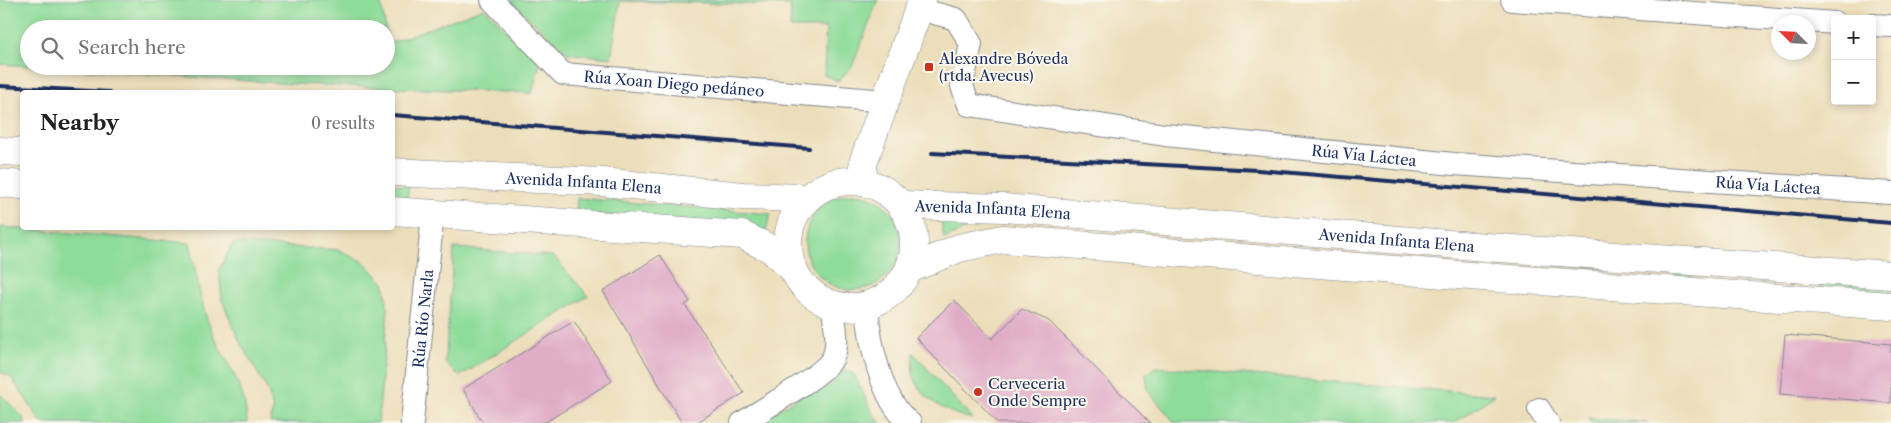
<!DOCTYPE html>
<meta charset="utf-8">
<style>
:root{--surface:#fff;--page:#f6f6f6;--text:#202124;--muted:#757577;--line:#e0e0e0}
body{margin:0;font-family:"Libre Caslon Text",serif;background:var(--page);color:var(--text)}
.controls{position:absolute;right:15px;top:15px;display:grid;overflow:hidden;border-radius:5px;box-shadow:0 2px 8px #0003}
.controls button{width:45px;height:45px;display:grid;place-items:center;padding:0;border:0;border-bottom:1px solid var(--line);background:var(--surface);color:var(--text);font:25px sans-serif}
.compass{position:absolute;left:1771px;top:15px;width:45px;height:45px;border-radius:50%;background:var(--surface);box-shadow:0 2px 8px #0003;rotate:294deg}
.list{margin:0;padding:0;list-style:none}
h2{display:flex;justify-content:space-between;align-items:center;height:65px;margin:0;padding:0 20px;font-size:21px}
h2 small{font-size:16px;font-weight:400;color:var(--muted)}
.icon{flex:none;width:28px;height:28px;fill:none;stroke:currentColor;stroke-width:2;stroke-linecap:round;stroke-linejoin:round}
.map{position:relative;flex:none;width:1891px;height:423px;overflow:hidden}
.search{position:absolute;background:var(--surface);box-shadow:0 2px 8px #0003;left:20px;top:20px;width:375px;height:55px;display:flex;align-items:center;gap:12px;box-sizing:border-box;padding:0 18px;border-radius:28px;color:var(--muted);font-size:19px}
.panel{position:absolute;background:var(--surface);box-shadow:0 2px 8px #0003;left:20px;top:90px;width:375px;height:140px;border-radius:5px}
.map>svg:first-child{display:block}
.green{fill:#8edc9a;stroke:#54867c}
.building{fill:#e0adc7}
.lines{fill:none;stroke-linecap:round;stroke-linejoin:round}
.street-casing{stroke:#84868c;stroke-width:24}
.secondary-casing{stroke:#84868c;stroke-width:29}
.street{stroke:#fff;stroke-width:22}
.secondary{stroke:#fff;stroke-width:28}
.rail{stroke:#1b2f5e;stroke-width:4}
.poi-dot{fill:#c8321e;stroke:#fbf7ec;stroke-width:2}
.labels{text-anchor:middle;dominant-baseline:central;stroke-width:4;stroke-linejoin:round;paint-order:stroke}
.poi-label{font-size:15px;fill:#1b2f5e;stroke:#fbf7ec;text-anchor:start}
.street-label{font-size:15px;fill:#1b2f5e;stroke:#fbf7ec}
</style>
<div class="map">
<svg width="1891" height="423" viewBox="0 0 1891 423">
<rect width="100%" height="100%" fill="#fbf7ec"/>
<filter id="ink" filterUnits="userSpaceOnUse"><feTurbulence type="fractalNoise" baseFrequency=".02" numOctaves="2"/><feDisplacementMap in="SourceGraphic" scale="10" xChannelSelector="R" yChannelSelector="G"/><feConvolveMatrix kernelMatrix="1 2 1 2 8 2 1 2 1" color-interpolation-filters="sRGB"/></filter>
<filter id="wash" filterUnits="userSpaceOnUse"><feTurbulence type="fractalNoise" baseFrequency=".0096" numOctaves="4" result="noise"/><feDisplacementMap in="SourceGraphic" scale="20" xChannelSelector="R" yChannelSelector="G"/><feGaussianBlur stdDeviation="1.12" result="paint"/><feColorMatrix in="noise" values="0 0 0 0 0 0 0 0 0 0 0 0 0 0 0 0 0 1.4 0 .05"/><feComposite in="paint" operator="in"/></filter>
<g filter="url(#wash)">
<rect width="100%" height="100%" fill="#ecdeba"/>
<g class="green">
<polygon points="0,0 380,0 386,29 29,29 29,66 0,64"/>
<polygon points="510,0 878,0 852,67 838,81 824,75 826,28 790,28 791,5 620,1 611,58 567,53"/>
<polygon points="484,8 540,63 532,93 293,84 31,66 386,66 386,30 390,43"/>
<polygon points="392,185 409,186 407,198 393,198"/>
<circle cx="853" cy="242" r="48"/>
<polygon points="577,198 771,214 766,231 742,225 576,213"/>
<polygon points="987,219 987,225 966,229 944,239 941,220"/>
<path d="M0,227L190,243C196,272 200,303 211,330C226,365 245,382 247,423H42L11,377L0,372Z"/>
<polygon points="233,243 339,250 365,263 384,283 388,309 378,423 270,423 273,409 268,391 239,340 222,300 219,270"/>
<polygon points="454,248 553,256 588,296 460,376 445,363"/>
<polygon points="1493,260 1891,286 1891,292"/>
<path d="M913,353L973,419C949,414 918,399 913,373C912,367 913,360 913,353Z"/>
<polygon points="1155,367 1495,395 1454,423 1175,423 1148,391 1146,374"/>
<polygon points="844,370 854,374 873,414 881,423 756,423"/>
<polygon points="0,394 22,416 26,423 0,423"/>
<polygon points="1588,418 1648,423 1591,423"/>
</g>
<g id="blocks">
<g class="building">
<polygon points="660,255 690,302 685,305 744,393 696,423 682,423 603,291"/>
<polygon points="954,300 992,339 1022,309 1049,321 1150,423 998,423 916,338"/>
<polygon points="574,321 612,381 544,423 483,423 463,389"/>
<polygon points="1785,335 1891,344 1891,403 1780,394"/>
</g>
</g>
</g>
<g filter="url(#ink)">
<use href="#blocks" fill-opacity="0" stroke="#84868c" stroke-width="1"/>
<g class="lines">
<defs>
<g id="street">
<path id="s1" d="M492,0L563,74L886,101"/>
<polyline points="1512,0 1835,23"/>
<path id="s2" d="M919,9L956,19L971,44L962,86L969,105L1165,135L1454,164L1891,193"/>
<polyline points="1872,25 1891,26"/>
<path d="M867,305C869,341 881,401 910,423"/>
<polyline points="1539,409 1548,423"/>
<path id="s3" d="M412,423L433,214"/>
<path d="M742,423C761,410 820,377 831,361C841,346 834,320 832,304"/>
</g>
<g id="secondary">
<polyline points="0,151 22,152"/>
<path id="s4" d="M392,172L602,182L743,196L807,198"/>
<circle cx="851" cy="244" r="63"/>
<polyline points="861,181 864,160 922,0"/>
<polyline points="0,183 22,185"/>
<path id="s5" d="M902,205L1004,208L1486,247L1891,275"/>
<polyline points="392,211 742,235 771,249 794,270"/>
<polyline points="910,269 959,248 1003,239 1483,277 1891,306"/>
</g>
</defs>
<use href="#street" class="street-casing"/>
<use href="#secondary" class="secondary-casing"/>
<use href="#street" class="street"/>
<use href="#secondary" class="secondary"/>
<g class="rail">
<polyline points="0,86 109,92"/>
<polyline points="392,115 809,148"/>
<polyline points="932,153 1258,170 1891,223"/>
</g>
</g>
</g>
<g class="poi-dot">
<rect x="924" y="62" width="10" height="10" rx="2.5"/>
<circle cx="978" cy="392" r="5"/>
</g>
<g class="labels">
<g class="poi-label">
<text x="939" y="58">Alexandre Bóveda<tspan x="939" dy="17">(rtda. Avecus)</tspan></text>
<text x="988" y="383">Cerveceria<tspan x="988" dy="17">Onde Sempre</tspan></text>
</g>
<g class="street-label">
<text stroke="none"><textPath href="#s1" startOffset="214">Rúa Xoan Diego pedáneo</textPath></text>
<text stroke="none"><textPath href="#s2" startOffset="529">Rúa Vía Láctea</textPath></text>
<text stroke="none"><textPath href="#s4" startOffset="192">Avenida Infanta Elena</textPath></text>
<text stroke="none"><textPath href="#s2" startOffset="934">Rúa Vía Láctea</textPath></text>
<text stroke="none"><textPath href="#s5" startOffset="91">Avenida Infanta Elena</textPath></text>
<text stroke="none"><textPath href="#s5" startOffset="496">Avenida Infanta Elena</textPath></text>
<text stroke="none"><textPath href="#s3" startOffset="105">Rúa Río Narla</textPath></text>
</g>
</g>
</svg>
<div class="controls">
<button>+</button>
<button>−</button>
</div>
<svg class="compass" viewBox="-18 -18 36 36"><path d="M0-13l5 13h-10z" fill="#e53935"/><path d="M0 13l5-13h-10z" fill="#757577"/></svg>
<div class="search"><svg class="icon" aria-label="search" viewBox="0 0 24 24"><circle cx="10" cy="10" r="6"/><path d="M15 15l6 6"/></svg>Search here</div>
<section class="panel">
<h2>Nearby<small>0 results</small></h2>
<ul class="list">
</ul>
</section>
</div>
